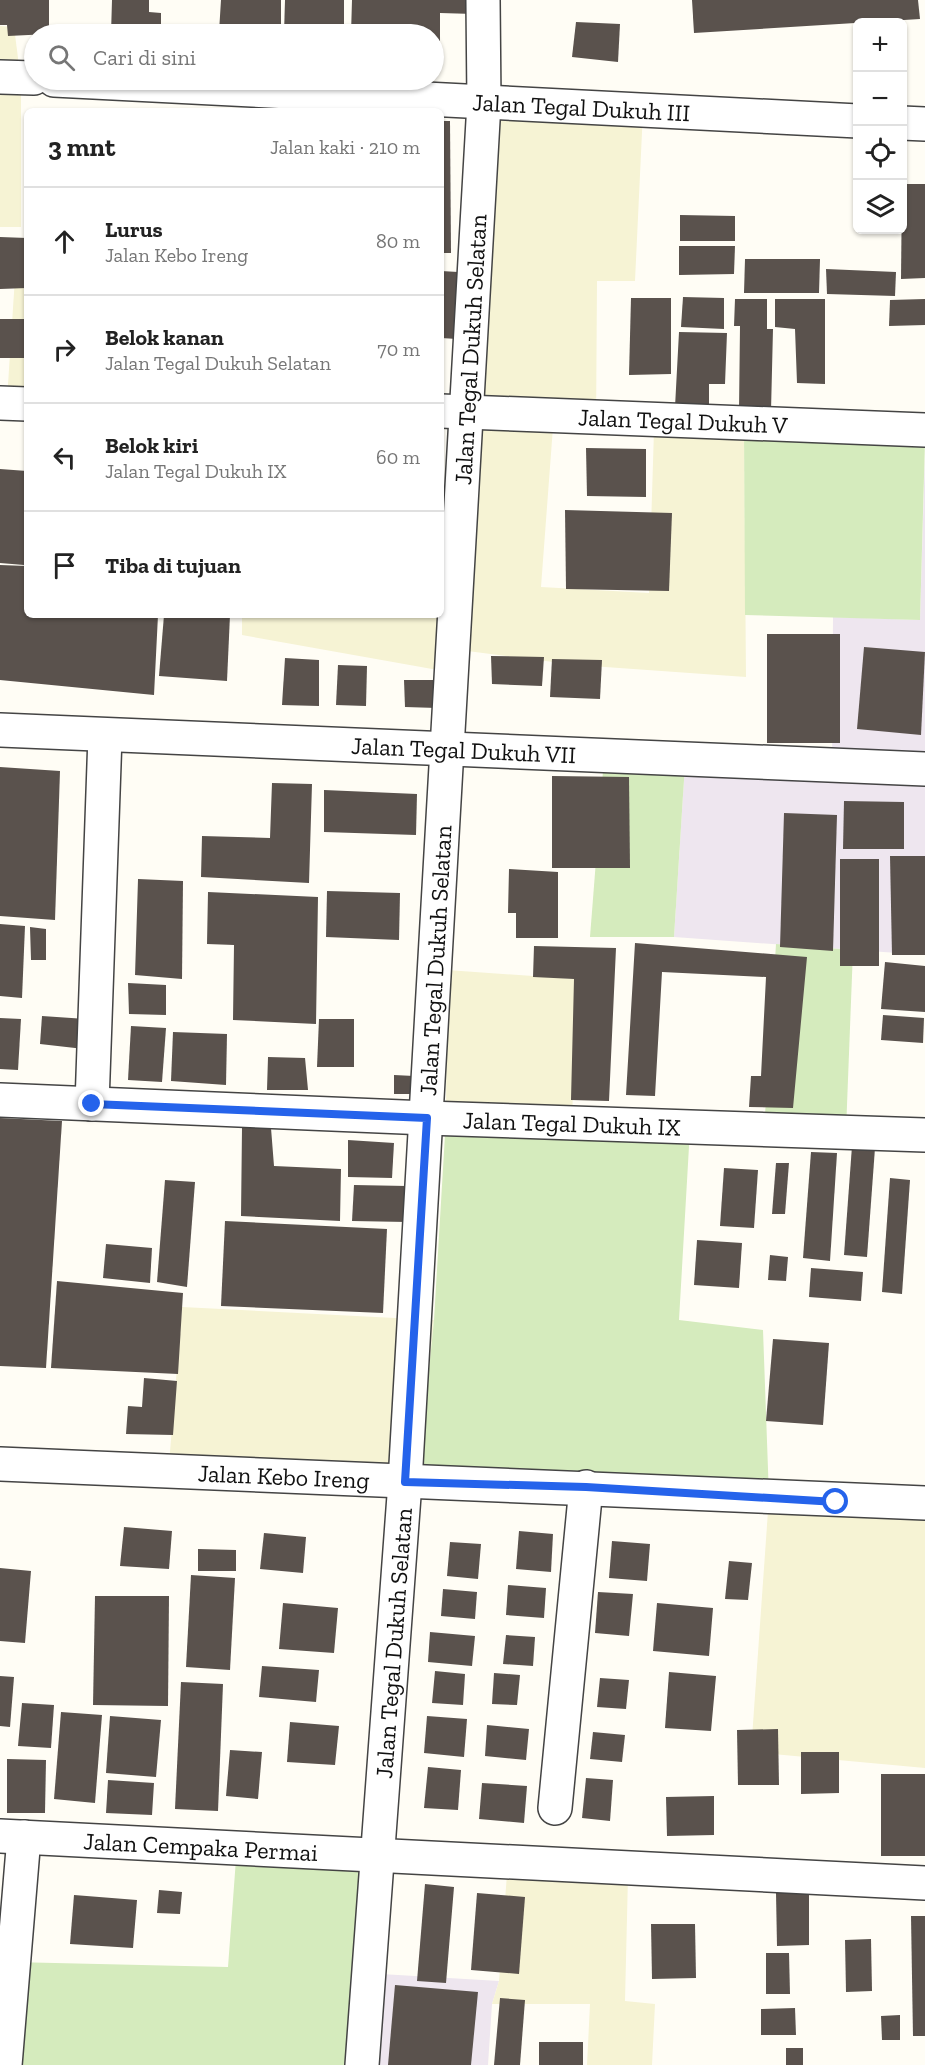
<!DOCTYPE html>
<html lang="id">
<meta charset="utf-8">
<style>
:root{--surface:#fff;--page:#f2f2f2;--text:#222;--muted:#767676;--line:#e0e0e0}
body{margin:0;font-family:"Zilla Slab",serif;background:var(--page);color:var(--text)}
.controls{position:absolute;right:18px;top:18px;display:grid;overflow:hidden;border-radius:9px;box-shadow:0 2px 4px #0004}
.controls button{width:54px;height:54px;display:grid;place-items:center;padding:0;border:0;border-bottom:2px solid var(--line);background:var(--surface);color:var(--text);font:30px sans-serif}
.stop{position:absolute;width:18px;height:18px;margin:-14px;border:4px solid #2563eb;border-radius:50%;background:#fff}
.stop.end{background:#2563eb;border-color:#fff;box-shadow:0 2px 6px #0008}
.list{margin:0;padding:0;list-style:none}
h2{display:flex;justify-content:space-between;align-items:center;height:78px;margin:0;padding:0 24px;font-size:26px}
h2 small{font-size:20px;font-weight:400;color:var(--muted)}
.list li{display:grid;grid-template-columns:39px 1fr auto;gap:18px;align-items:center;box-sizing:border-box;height:108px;padding:0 24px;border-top:2px solid var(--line)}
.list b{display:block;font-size:22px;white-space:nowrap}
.list p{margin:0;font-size:20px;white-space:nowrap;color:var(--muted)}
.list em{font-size:20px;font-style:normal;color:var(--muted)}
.icon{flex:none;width:33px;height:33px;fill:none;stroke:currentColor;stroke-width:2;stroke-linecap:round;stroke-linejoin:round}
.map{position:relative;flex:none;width:925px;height:2065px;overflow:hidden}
.search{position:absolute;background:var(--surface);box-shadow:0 2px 4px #0004;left:24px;top:24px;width:420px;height:66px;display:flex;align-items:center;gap:15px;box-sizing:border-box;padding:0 21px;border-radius:33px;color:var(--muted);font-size:22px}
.panel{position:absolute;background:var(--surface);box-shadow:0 2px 4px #0004;left:24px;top:108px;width:420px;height:510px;border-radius:9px}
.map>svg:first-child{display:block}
.industrial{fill:#eee6ef}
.farmland{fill:#f6f3d4}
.green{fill:#d5ebbd}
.building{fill:#5a524d}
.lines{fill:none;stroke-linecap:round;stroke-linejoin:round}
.minor-casing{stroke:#444;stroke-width:36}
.minor{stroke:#fff;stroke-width:33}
.route{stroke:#2563eb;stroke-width:8}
.labels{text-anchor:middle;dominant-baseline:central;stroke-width:6;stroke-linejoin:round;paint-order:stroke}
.street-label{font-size:24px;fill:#111;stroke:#fff}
</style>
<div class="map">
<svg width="925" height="2065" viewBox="0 0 925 2065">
<rect width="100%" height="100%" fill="#fffdf5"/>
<g class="industrial">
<polygon points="925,454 925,955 674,937 685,764 832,770 833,617 920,620"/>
<polygon points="381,1974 499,1981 492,2004 488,2065 372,2065"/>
</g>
<g class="farmland">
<polygon points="0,26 14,27 21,81 21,227 0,227"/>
<polygon points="480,101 643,111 635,281 597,281 596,428 553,427 541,587 649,593 654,430 744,430 746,677 577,665 452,649 449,672 242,635 242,615 441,615"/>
<polygon points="27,246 27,414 6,415 17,247"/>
<polygon points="447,970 576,979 572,1124 446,1118"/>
<polygon points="182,1307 434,1320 417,1490 168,1476"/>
<polygon points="769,1497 925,1504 925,1768 751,1752"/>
<polygon points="507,1874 628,1876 625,2001 655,2004 652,2065 587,2065 590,2004 492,2004 499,1981"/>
</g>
<g class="green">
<polygon points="744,430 925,441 920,620 745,615"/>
<polygon points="604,758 685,764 674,937 590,937"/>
<polygon points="776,944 853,950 846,1131 764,1131"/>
<polygon points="446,1118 690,1129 679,1320 763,1330 769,1497 417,1490 434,1320"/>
<polygon points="236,1859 394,1861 372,2065 4,2065 12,1962 228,1967"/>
</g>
<g class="building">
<polygon points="0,0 49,0 49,34 8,36 7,25 0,25"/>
<polygon points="112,0 149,0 149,12 161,13 161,34 111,34"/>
<polygon points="221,0 281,0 281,33 219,32"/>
<polygon points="285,0 344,0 344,34 284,34"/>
<polygon points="352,0 473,0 474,14 440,13 440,41 434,41 434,34 351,34"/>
<polygon points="692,0 918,0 920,19 694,33"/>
<polygon points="576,22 620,24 618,62 572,57"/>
<polygon points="38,108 99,109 99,111 38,111"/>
<polygon points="441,121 450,121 451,253 441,253"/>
<polygon points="902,184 925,184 925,278 901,279"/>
<polygon points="680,215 735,216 735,241 680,241"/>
<polygon points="0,237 27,238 27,288 0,289"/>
<polygon points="679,246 735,246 734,274 679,275"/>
<polygon points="745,259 820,259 819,293 744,293"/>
<polygon points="826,269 896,272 895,296 827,294"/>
<polygon points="441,271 458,272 457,339 441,338"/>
<polygon points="683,297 724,298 724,329 681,327"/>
<polygon points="631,298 671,298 671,374 629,375"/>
<polygon points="735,299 767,299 767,329 773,329 771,411 739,411 740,326 734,326"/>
<polygon points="775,299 825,299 825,384 797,383 795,329 775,327"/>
<polygon points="925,299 925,325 889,326 890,300"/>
<rect x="0" y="319" width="27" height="39"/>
<polygon points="679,332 727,333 725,384 709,384 709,408 675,407"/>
<polygon points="586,448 646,449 646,497 587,496"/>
<polygon points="0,469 27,471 24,565 0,563"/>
<polygon points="565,510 672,513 669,591 566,589"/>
<polygon points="0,565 27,566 27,615 158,615 154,695 0,680"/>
<polygon points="164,615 230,615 227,681 159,676"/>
<rect x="767" y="634" width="73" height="109"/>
<polygon points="864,647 925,652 921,735 857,729"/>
<polygon points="491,656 544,657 542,686 492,684"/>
<polygon points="285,658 319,660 319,706 282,705"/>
<polygon points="552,659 602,660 600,699 550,697"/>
<polygon points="338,665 367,666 366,706 336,705"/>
<polygon points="404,680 437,680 437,708 405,707"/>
<polygon points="0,767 60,771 55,920 0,916"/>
<polygon points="552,776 629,777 630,868 552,868"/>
<polygon points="272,783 312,784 309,883 201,877 202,836 270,838"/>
<polygon points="324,790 417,794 416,835 324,832"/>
<polygon points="844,801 904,802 904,849 843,849"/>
<polygon points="784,813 837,815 833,951 780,947"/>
<polygon points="890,856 925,856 925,955 892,955"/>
<rect x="840" y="859" width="39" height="107"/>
<polygon points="509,869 558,872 558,938 516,938 516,913 508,913"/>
<polygon points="138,879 183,881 182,979 135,975"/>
<polygon points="327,891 400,893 399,940 326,937"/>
<polygon points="208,892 318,897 316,1024 233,1020 234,945 207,944"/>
<polygon points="0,924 25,926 22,998 0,996"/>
<polygon points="30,927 46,929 46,960 31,960"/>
<polygon points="635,943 807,957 793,1108 749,1107 751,1076 761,1076 766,977 662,972 655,1096 626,1095"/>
<polygon points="534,946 616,948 609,1101 571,1100 574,979 533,977"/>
<polygon points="885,962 925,966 925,1012 881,1009"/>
<polygon points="128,983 166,985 166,1015 129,1014"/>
<polygon points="883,1015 924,1018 923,1043 881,1040"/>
<polygon points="42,1016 86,1019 84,1049 40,1044"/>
<polygon points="0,1018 21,1019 18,1070 0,1069"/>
<polygon points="319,1019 354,1019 354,1067 317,1067"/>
<polygon points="131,1026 166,1028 162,1082 128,1080"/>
<polygon points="173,1032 227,1034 226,1085 171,1081"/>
<polygon points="268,1057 305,1058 308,1090 267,1090"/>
<polygon points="394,1075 414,1076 414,1094 394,1094"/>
<polygon points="0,1118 62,1121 46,1368 0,1366"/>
<polygon points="242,1128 271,1128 274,1166 341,1169 340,1221 241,1216"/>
<polygon points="348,1140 394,1143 392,1178 348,1177"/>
<polygon points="852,1146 875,1148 867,1257 844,1255"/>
<polygon points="811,1152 837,1153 830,1261 803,1258"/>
<polygon points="776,1163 789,1163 785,1214 772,1214"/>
<polygon points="724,1168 758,1170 754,1228 720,1226"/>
<polygon points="890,1178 910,1180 902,1294 882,1292"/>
<polygon points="165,1180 195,1182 187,1287 157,1282"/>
<polygon points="354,1185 407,1186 407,1222 352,1221"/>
<polygon points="225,1221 387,1229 383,1313 221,1306"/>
<polygon points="697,1240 742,1243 739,1288 694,1285"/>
<polygon points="106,1244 152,1248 150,1283 103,1278"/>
<polygon points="770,1255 788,1257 786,1281 768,1280"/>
<polygon points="811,1268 863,1272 861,1301 809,1297"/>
<polygon points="57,1281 183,1293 178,1374 51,1368"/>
<polygon points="773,1339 829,1343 823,1425 766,1421"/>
<polygon points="144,1378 177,1381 173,1435 126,1434 128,1406 142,1407"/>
<polygon points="124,1527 172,1531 169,1569 120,1566"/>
<polygon points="519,1531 553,1534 551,1572 516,1569"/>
<polygon points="264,1533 306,1537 303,1573 260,1569"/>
<polygon points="612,1541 650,1544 647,1581 609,1578"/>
<polygon points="450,1542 481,1544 478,1579 447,1576"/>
<polygon points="198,1549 236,1550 236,1571 198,1571"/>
<polygon points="729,1561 752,1563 748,1600 725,1599"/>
<polygon points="0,1568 31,1571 25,1643 0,1641"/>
<polygon points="191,1575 235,1578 230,1670 186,1667"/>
<polygon points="508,1585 546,1588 544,1618 506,1615"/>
<polygon points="443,1589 477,1592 475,1619 441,1616"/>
<polygon points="598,1592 633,1594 629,1636 595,1633"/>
<polygon points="95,1596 169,1596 168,1706 93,1705"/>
<polygon points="283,1603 338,1608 334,1653 279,1649"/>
<polygon points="657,1603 713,1608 709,1656 653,1651"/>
<polygon points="430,1632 475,1636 472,1666 428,1662"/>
<polygon points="506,1635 535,1637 533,1666 503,1664"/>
<polygon points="262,1666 319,1670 316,1702 259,1697"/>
<polygon points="435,1671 465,1674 463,1705 432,1703"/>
<polygon points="669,1672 716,1676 711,1731 665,1728"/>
<polygon points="494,1673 520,1675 517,1705 492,1704"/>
<polygon points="0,1676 14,1677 10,1727 0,1726"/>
<polygon points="600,1678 629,1680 626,1709 597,1707"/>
<polygon points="181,1682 223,1684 218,1811 175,1809"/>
<polygon points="22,1703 54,1705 51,1748 18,1746"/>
<polygon points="61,1712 102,1715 95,1803 54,1799"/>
<polygon points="110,1716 161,1720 156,1777 106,1773"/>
<polygon points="427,1716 467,1719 464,1757 424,1753"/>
<polygon points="290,1722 339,1726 335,1765 287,1762"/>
<polygon points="487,1725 529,1729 526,1760 485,1756"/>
<polygon points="778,1729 779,1785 738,1785 737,1730"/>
<polygon points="593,1732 625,1735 622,1762 590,1759"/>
<polygon points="230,1750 262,1752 258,1799 226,1796"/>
<polygon points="801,1752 839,1752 839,1793 801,1794"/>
<polygon points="7,1759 46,1760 45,1813 7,1813"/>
<polygon points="428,1767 461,1770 458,1810 424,1808"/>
<rect x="881" y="1774" width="44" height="82"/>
<polygon points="586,1778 613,1780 610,1821 582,1818"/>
<polygon points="108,1780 154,1783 152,1815 106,1813"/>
<polygon points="482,1783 527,1786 524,1823 479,1819"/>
<polygon points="714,1796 714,1835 667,1836 666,1797"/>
<polygon points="425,1884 454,1887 446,1983 417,1981"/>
<polygon points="159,1890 182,1892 180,1914 157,1913"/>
<polygon points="477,1893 525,1897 519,1974 471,1970"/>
<polygon points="776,1893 809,1893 809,1945 777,1946"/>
<polygon points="74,1895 137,1900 133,1948 70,1944"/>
<polygon points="911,1916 925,1916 925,2036 913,2036"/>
<polygon points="651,1924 695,1924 696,1978 652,1979"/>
<polygon points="871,1939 872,1991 846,1992 845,1940"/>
<polygon points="766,1953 789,1953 790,1994 766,1994"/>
<polygon points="395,1985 478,1992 471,2065 388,2065"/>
<polygon points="500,1998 525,2000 520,2065 494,2065"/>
<polygon points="795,2008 796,2035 761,2035 761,2009"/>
<polygon points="900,2015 900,2040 882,2040 881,2016"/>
<rect x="539" y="2042" width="44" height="23"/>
<rect x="786" y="2048" width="17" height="17"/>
</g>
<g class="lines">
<defs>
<g id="minor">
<polyline points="0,77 34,78"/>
<path id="s1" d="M54,80L858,121"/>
<polyline points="902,123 925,124"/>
<polyline points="0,403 27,404"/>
<path id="s2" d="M441,411L925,430"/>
<path id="s3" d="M0,730L925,769"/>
<path id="s4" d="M0,1100L427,1118L925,1135"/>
<polyline points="92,1104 105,736"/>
<path id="s5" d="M0,1464L925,1503"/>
<polyline points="555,1808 586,1487"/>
<path id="s6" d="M0,1836L925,1883"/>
<polyline points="5,2065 24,1837"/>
<path id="s7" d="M362,2065L405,1482L484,103L483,0"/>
</g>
</defs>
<use href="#minor" class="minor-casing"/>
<use href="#minor" class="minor"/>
</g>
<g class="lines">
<polyline class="route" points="92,1104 427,1118 405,1482 586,1487 836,1502"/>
</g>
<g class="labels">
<g class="street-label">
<text stroke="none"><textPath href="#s1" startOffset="528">Jalan Tegal Dukuh III</textPath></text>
<text stroke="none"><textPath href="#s7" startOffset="1719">Jalan Tegal Dukuh Selatan</textPath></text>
<text stroke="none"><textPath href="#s2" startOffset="242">Jalan Tegal Dukuh V</textPath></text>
<text stroke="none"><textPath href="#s3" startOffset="464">Jalan Tegal Dukuh VII</textPath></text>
<text stroke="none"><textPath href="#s7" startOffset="1107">Jalan Tegal Dukuh Selatan</textPath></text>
<text stroke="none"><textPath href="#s4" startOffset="572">Jalan Tegal Dukuh IX</textPath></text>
<text stroke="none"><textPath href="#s5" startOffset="284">Jalan Kebo Ireng</textPath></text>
<text stroke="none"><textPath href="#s7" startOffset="423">Jalan Tegal Dukuh Selatan</textPath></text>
<text stroke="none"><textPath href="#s6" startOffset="201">Jalan Cempaka Permai</textPath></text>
</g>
</g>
</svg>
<div class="controls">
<button>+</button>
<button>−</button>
<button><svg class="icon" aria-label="locate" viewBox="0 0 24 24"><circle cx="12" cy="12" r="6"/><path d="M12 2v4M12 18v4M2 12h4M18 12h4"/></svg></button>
<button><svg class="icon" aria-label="layers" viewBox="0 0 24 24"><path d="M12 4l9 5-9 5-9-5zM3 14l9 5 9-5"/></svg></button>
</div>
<div class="stop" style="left:836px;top:1502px"></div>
<div class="stop end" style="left:92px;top:1104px"></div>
<div class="search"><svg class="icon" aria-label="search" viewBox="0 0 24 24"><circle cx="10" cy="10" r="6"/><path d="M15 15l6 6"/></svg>Cari di sini</div>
<section class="panel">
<h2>3 mnt<small>Jalan kaki · 210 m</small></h2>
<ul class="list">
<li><svg class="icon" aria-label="ahead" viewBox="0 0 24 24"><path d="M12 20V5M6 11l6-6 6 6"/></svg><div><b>Lurus</b><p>Jalan Kebo Ireng</p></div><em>80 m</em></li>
<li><svg class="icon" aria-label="right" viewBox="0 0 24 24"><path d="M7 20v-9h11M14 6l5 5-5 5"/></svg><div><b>Belok kanan</b><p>Jalan Tegal Dukuh Selatan</p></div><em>70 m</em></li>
<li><svg class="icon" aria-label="left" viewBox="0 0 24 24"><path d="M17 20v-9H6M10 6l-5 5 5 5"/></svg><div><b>Belok kiri</b><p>Jalan Tegal Dukuh IX</p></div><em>60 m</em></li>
<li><svg class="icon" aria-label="arrive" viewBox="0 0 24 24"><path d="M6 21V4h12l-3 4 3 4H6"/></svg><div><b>Tiba di tujuan</b></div></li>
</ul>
</section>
</div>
